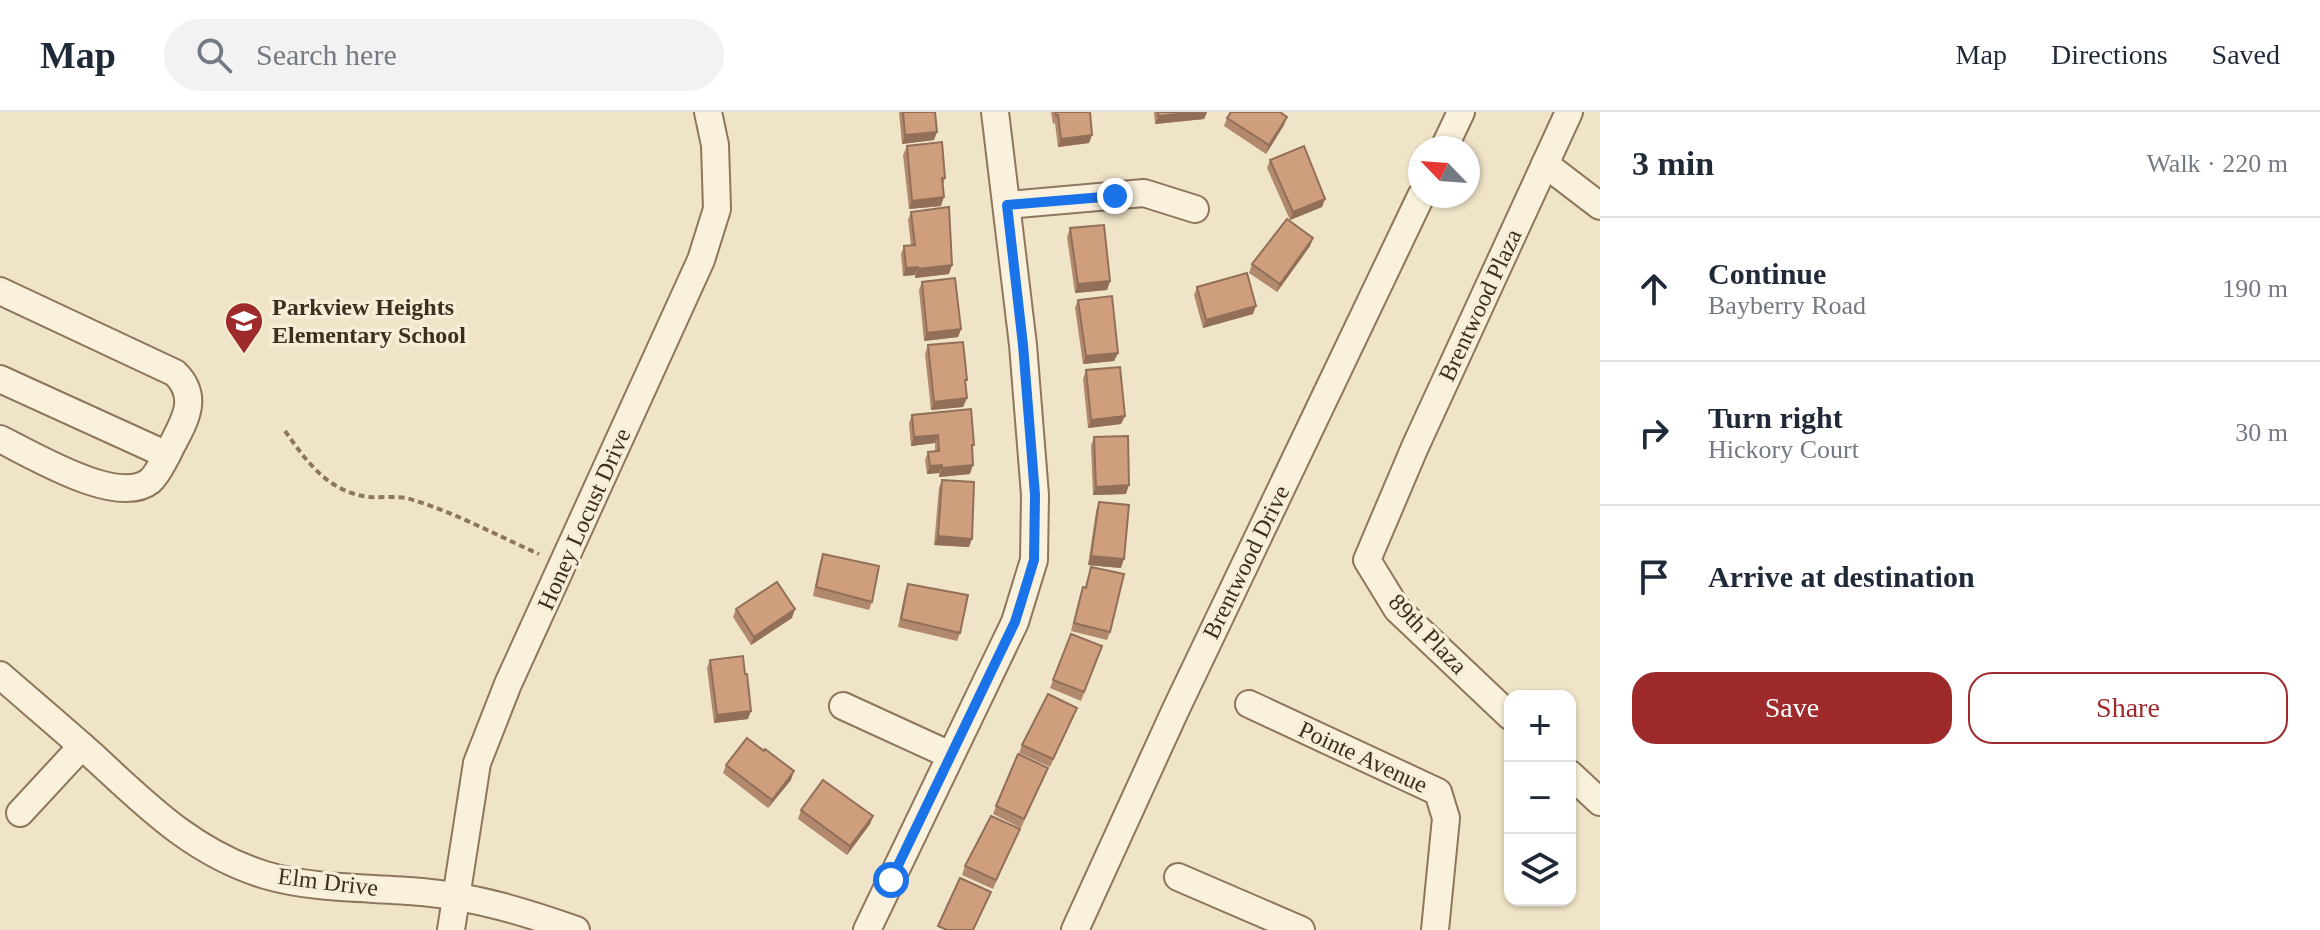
<!DOCTYPE html>
<meta charset="utf-8">
<style>
:root{--surface:#fff;--page:#f2f2f3;--text:#1f2937;--muted:#747a83;--line:#e0e1e3;--accent:#9e2a2b}
body{margin:0;font-family:Georgia,serif;background:var(--page);color:var(--text)}
.controls{position:absolute;right:24px;bottom:24px;display:grid;overflow:hidden;border-radius:16px;box-shadow:0 2px 6px #0004}
.controls button{width:72px;height:72px;display:grid;place-items:center;padding:0;border:0;border-bottom:2px solid var(--line);background:var(--surface);color:var(--text);font:40px sans-serif}
.compass{position:absolute;left:1408px;top:24px;width:72px;height:72px;border-radius:50%;background:var(--surface);box-shadow:0 2px 6px #0004;rotate:295deg}
.stop{position:absolute;width:24px;height:24px;margin:-18px;border:6px solid #1a73e8;border-radius:50%;background:#fff}
.stop.end{background:#1a73e8;border-color:#fff;box-shadow:0 2px 8px #0008}
.list{margin:0;padding:0;list-style:none}
h2{display:flex;justify-content:space-between;align-items:center;height:104px;margin:0;padding:0 32px;font-size:34px}
h2 small{font-size:26px;font-weight:400;color:var(--muted)}
.list li{display:grid;grid-template-columns:52px 1fr auto;gap:24px;align-items:center;box-sizing:border-box;height:144px;padding:0 32px;border-top:2px solid var(--line)}
.list b{display:block;font-size:30px;white-space:nowrap}
.list p{margin:0;font-size:26px;white-space:nowrap;color:var(--muted)}
.list em{font-size:26px;font-style:normal;color:var(--muted)}
.actions{display:flex;gap:16px;padding:24px 32px}
.actions a{flex:1;padding:18px 0;border:2px solid var(--accent);border-radius:24px;text-align:center;font-size:28px;color:var(--accent)}
.actions .main{background:var(--accent);color:#fff}
.icon{flex:none;width:44px;height:44px;fill:none;stroke:currentColor;stroke-width:2;stroke-linecap:round;stroke-linejoin:round}
.map{position:relative;flex:none;width:1600px;height:818px;overflow:hidden}
header{display:flex;align-items:center;gap:48px;box-sizing:border-box;height:112px;padding:0 40px;background:var(--surface);border-bottom:2px solid var(--line)}
header strong{font-size:38px}
nav{display:flex;gap:44px;margin-inline-start:auto;font-size:28px}
.search{width:560px;height:72px;background:var(--page);display:flex;align-items:center;gap:20px;box-sizing:border-box;padding:0 28px;border-radius:44px;color:var(--muted);font-size:30px}
main{display:flex}
aside{flex:1;background:var(--surface)}
.map>svg:first-child{display:block}
.lines{fill:none;stroke-linecap:round;stroke-linejoin:round}
.minor-casing{stroke:#8d765c;stroke-width:30}
.path{stroke:#8d765c;stroke-width:4;stroke-dasharray:6 4;stroke-linecap:butt}
.minor{stroke:#faf1dc;stroke-width:26}
.wall{fill:#b2896c}
.shaded-wall{fill:#916f58}
.building{fill:#cf9f7d;stroke:#916f58;stroke-width:2}
.route{stroke:#1a73e8;stroke-width:10}
.labels{text-anchor:middle;dominant-baseline:central;stroke-width:7;stroke-linejoin:round;paint-order:stroke}
.street-label{font-size:24px;fill:#3d2e20;stroke:#f7eed8}
.poi-label{font-size:24px;font-weight:bold;fill:#3d2e20;stroke:#f7eed8;text-anchor:start}
</style>
<header>
<strong>Map</strong>
<div class="search"><svg class="icon" aria-label="search" viewBox="0 0 24 24"><circle cx="10" cy="10" r="6"/><path d="M15 15l6 6"/></svg>Search here</div>
<nav><a>Map</a><a>Directions</a><a>Saved</a></nav>
</header>
<main>
<div class="map">
<svg width="1600" height="818" viewBox="0 0 1600 818">
<rect width="100%" height="100%" fill="#f0e4c8"/>
<g class="lines">
<defs>
<g id="minor">
<polyline points="1444,36 1461,0"/>
<polyline points="1545,52 1600,94"/>
<polyline points="1007,93 1144,81 1195,97"/>
<path d="M0,179L175,261C203,288 180,315 167,343L0,267"/>
<path d="M0,327C33,343 118,395 150,369C157,363 162,352 167,343"/>
<path d="M0,563C31,590 62,616 92,643C146,693 193,741 265,763C316,778 370,775 422,780C476,785 525,800 576,818"/>
<polyline points="1249,592 1438,680 1446,706 1435,818"/>
<polyline points="843,594 950,643"/>
<polyline points="1510,604 1397,497 1367,448 1415,335 1569,0"/>
<polyline points="1570,662 1600,690"/>
<polyline points="20,701 82,634"/>
<polyline points="1178,765 1301,818"/>
<polyline points="451,818 477,651 508,572 701,148 717,97 715,33 708,0"/>
<polyline points="867,818 1015,510 1034,448 1035,383 1023,233 995,0"/>
<polyline points="1075,818 1176,597 1421,84"/>
</g>
</defs>
<use href="#minor" class="minor-casing"/>
<path class="path" d="M285,319C307,350 329,381 370,385C384,386 400,383 413,388C456,401 498,424 539,442"/>
<use href="#minor" class="minor"/>
</g>
<g class="wall">
<polygon points="899,0 936,0 934,28 902,32"/>
<polygon points="1051,0 1090,0 1092,23 1089,31 1058,35 1055,11 1053,12"/>
<polygon points="1154,0 1207,0 1204,7 1155,12"/>
<polygon points="1227,6 1284,13 1266,42 1224,14"/>
<polygon points="907,34 945,66 943,73 941,94 909,97 903,43"/>
<polygon points="1270,48 1325,87 1322,95 1290,108 1267,56"/>
<polygon points="911,100 949,162 915,166 915,163 903,164 901,142 904,134 911,133 908,108"/>
<polygon points="1070,116 1110,169 1107,178 1075,181 1067,125"/>
<polygon points="1313,126 1310,134 1277,180 1249,161 1252,152"/>
<polygon points="922,170 961,217 958,225 924,229 919,178"/>
<polygon points="1197,175 1253,202 1203,216 1194,183"/>
<polygon points="1078,188 1118,241 1114,249 1083,252 1075,196"/>
<polygon points="928,233 965,274 967,286 963,295 931,298 925,242"/>
<polygon points="1086,258 1125,304 1121,312 1088,316 1083,267"/>
<polygon points="912,303 972,338 970,362 939,365 939,361 927,362 925,348 928,340 935,339 935,331 911,334 909,311"/>
<polygon points="1094,325 1126,382 1093,383 1091,334"/>
<polygon points="942,368 969,435 934,433 939,376"/>
<polygon points="1099,390 1121,456 1088,453 1096,399"/>
<polygon points="823,442 872,490 869,498 813,484 820,450"/>
<polygon points="1091,455 1110,520 1107,528 1071,519 1080,483 1083,475 1085,475"/>
<polygon points="908,472 960,521 957,529 898,515 905,480"/>
<polygon points="736,497 792,506 751,533 733,505"/>
<polygon points="1071,522 1102,534 1081,589 1050,576"/>
<polygon points="710,548 745,562 748,607 714,611 707,556"/>
<polygon points="1074,604 1050,655 1019,641 1022,633"/>
<polygon points="764,639 791,668 768,696 723,661 726,653"/>
<polygon points="1048,656 1021,716 993,702 996,694"/>
<polygon points="801,698 873,704 870,712 847,743 798,707"/>
<polygon points="1020,717 993,777 962,763 965,754"/>
</g>
<g class="shaded-wall">
<polygon points="1197,0 1207,0 1204,7 1155,12 1158,4"/>
<polygon points="1287,5 1284,13 1266,42 1269,33"/>
<polygon points="937,20 934,28 902,32 905,23"/>
<polygon points="1092,23 1089,31 1058,35 1061,27"/>
<polygon points="944,85 941,94 909,97 912,89"/>
<polygon points="1325,87 1322,95 1290,108 1293,100"/>
<polygon points="1313,126 1310,134 1277,180 1280,172"/>
<polygon points="952,153 949,162 915,166 918,157"/>
<polygon points="918,155 915,163 903,164 906,156"/>
<polygon points="1110,169 1107,178 1075,181 1078,172"/>
<polygon points="1256,194 1253,202 1203,216 1206,208"/>
<polygon points="961,217 958,225 924,229 927,221"/>
<polygon points="1118,241 1114,249 1083,252 1086,244"/>
<polygon points="967,286 963,295 931,298 934,290"/>
<polygon points="1125,304 1121,312 1088,316 1091,308"/>
<polygon points="938,323 935,331 911,334 914,325"/>
<polygon points="942,353 939,361 927,362 930,354"/>
<polygon points="973,353 970,362 939,365 942,356"/>
<polygon points="1129,373 1126,382 1093,383 1096,375"/>
<polygon points="938,424 972,427 969,435 934,433"/>
<polygon points="1091,444 1124,447 1121,456 1088,453"/>
<polygon points="795,497 792,506 751,533 754,525"/>
<polygon points="751,599 748,607 714,611 717,603"/>
<polygon points="794,659 791,668 768,696 772,688"/>
<polygon points="873,704 870,712 847,743 850,734"/>
</g>
<g class="building">
<polygon points="903,0 935,0 937,20 905,23"/>
<polygon points="1055,0 1090,0 1092,23 1061,27 1058,3 1056,3"/>
<polygon points="1158,0 1197,0 1158,4"/>
<polygon points="1231,0 1280,0 1287,5 1269,33 1227,6"/>
<polygon points="942,30 945,66 942,66 944,85 912,89 907,34"/>
<polygon points="1304,34 1325,87 1293,100 1270,48"/>
<polygon points="949,95 952,153 918,157 918,155 906,156 904,134 915,133 911,100"/>
<polygon points="1287,107 1313,126 1280,172 1252,152"/>
<polygon points="1104,113 1110,169 1078,172 1070,116"/>
<polygon points="1247,161 1256,194 1206,208 1197,175"/>
<polygon points="955,166 961,217 927,221 922,170"/>
<polygon points="1112,184 1118,241 1086,244 1078,188"/>
<polygon points="963,230 967,268 965,268 967,286 934,290 928,233"/>
<polygon points="1120,255 1125,304 1091,308 1086,258"/>
<polygon points="971,297 974,333 972,333 973,353 942,356 942,353 930,354 928,340 939,339 938,323 914,325 912,303"/>
<polygon points="1128,324 1129,373 1096,375 1094,325"/>
<polygon points="942,368 974,370 972,427 938,424"/>
<polygon points="1099,390 1129,393 1124,447 1091,444"/>
<polygon points="823,442 879,454 872,490 816,475"/>
<polygon points="1091,455 1124,462 1110,520 1074,511 1083,475 1086,476"/>
<polygon points="777,470 795,497 754,525 736,497"/>
<polygon points="908,472 968,483 960,521 901,507"/>
<polygon points="1071,522 1102,534 1084,580 1053,568"/>
<polygon points="743,544 745,562 747,562 751,599 717,603 710,548"/>
<polygon points="1048,582 1077,596 1053,647 1022,633"/>
<polygon points="747,626 764,639 765,637 794,659 772,688 726,653"/>
<polygon points="1018,642 1048,656 1024,707 996,694"/>
<polygon points="823,668 873,704 850,734 801,698"/>
<polygon points="991,704 1020,717 996,768 965,754"/>
<polygon points="960,766 991,780 973,818 947,818 938,814"/>
</g>
<g class="lines">
<polyline class="route" points="891,768 1015,510 1034,448 1035,383 1023,233 1007,93 1115,84"/>
</g>
<defs>
<symbol id="school-pin" viewBox="-11 -11 22 30"><path d="M0 17L-7.5 6A9.5 9.5 0 1 1 7.5 6Z" fill="#9e2a2b" stroke="#f7eed8"/><path d="M0-5L7-2L0 1L-7-2ZM-4 1L0 2.5L4 1V4Q0 6-4 4Z" fill="#fff"/></symbol>
</defs>
<g fill-rule="evenodd">
<use href="#school-pin" x="222" y="187" width="44" height="60"/>
</g>
<g class="labels">
<g class="street-label">
<text transform="translate(1480 193) rotate(-65)">Brentwood Plaza</text>
<text transform="translate(584 407) rotate(-66)">Honey Locust Drive</text>
<text transform="translate(1246 450) rotate(-64)">Brentwood Drive</text>
<text transform="translate(1428 522) rotate(46)">89th Plaza</text>
<text transform="translate(1363 645) rotate(25)">Pointe Avenue</text>
<text transform="translate(328 770) rotate(7)">Elm Drive</text>
</g>
<g class="poi-label">
<text x="272" y="195">Parkview Heights<tspan x="272" dy="28">Elementary School</tspan></text>
</g>
</g>
</svg>
<div class="controls">
<button>+</button>
<button>−</button>
<button><svg class="icon" aria-label="layers" viewBox="0 0 24 24"><path d="M12 4l9 5-9 5-9-5zM3 14l9 5 9-5"/></svg></button>
</div>
<svg class="compass" viewBox="-18 -18 36 36"><path d="M0-13l5 13h-10z" fill="#e53935"/><path d="M0 13l5-13h-10z" fill="#747a83"/></svg>
<div class="stop" style="left:891px;top:768px"></div>
<div class="stop end" style="left:1115px;top:84px"></div>
</div>
<aside>
<h2>3 min<small>Walk · 220 m</small></h2>
<ul class="list">
<li><svg class="icon" aria-label="ahead" viewBox="0 0 24 24"><path d="M12 20V5M6 11l6-6 6 6"/></svg><div><b>Continue</b><p>Bayberry Road</p></div><em>190 m</em></li>
<li><svg class="icon" aria-label="right" viewBox="0 0 24 24"><path d="M7 20v-9h11M14 6l5 5-5 5"/></svg><div><b>Turn right</b><p>Hickory Court</p></div><em>30 m</em></li>
<li><svg class="icon" aria-label="arrive" viewBox="0 0 24 24"><path d="M6 21V4h12l-3 4 3 4H6"/></svg><div><b>Arrive at destination</b></div></li>
</ul>
<div class="actions"><a class="main">Save</a><a>Share</a></div>
</aside>
</main>
